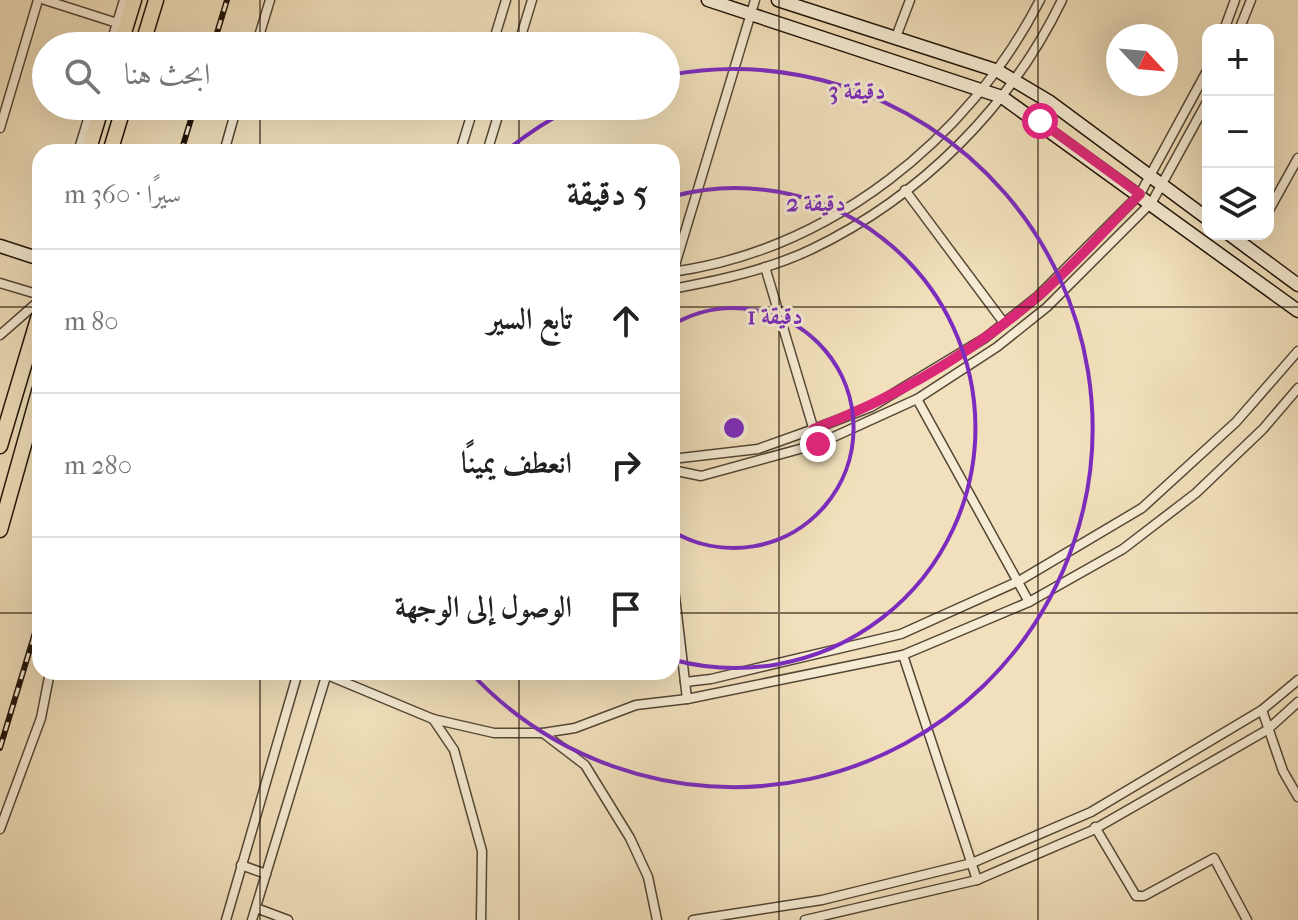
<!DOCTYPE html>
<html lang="ar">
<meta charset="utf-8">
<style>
:root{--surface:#fff;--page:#f2f2f2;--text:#222;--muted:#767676;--line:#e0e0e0}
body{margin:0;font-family:"IM FELL French Canon",Amiri,serif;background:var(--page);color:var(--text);direction:rtl}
.controls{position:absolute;right:24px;top:24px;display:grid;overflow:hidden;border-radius:16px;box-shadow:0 8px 32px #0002}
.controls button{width:72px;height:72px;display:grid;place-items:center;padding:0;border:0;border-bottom:2px solid var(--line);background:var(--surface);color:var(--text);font:40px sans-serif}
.compass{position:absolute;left:1106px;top:24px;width:72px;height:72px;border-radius:50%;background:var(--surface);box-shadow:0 8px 32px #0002;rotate:116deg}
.stop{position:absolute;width:24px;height:24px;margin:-18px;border:6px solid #db2777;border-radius:50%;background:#fff}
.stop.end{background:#db2777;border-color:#fff;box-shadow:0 2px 8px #0008}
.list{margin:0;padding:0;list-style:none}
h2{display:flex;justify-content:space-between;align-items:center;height:104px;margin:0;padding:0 32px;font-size:34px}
h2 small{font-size:26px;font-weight:400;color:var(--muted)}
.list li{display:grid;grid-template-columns:52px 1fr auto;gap:24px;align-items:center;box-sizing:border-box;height:144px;padding:0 32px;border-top:2px solid var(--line)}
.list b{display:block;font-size:30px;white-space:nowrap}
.list em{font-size:26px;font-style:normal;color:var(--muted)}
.icon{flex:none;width:44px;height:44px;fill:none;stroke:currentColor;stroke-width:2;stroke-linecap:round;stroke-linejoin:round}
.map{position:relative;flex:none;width:1298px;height:920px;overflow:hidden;direction:ltr}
.search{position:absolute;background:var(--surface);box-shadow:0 8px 32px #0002;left:32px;top:32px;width:648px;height:88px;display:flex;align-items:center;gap:20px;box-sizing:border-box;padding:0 28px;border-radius:44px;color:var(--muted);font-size:30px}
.panel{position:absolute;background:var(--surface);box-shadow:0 8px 32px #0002;left:32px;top:144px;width:648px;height:536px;border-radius:24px;direction:rtl}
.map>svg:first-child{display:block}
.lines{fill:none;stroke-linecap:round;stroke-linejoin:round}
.street-casing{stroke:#544635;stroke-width:11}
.secondary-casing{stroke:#201308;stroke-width:15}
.primary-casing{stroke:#201308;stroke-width:17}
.street{stroke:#f6ebd3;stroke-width:8}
.secondary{stroke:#f6ebd3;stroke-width:12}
.primary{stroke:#f1e0bb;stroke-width:14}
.rail-casing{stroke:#201308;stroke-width:6}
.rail{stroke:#f6ebd3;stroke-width:3;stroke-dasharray:9;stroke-linecap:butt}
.route{stroke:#db2777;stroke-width:10}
.grid{fill:none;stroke:#201308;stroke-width:2;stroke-opacity:0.55}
.ring{fill:none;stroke:#7b2cbf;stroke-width:4}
.centre{fill:#7b2cbf;stroke:#f6ebd3;stroke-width:4}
.ring-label{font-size:24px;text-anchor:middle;font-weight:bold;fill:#7b2cbf;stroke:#f6ebd3;stroke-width:6;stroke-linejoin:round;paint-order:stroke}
</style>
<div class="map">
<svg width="1298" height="920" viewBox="0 0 1298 920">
<rect width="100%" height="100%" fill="#f1e0bb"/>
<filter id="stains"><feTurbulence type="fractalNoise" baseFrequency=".0025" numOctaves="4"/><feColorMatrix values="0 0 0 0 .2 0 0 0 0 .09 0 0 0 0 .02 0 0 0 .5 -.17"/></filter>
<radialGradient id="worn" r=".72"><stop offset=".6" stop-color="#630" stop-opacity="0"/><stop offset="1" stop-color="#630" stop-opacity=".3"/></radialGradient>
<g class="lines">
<defs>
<g id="street">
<polyline points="45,0 117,23"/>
<polyline points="1224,30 1235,0"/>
<polyline points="1239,30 1251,0"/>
<polyline points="259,36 296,46"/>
<polyline points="896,37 910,0"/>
<polyline points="110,46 124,0"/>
<polyline points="256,46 270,0"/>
<polyline points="492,46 506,0"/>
<polyline points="518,46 532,0"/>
<polyline points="0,128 38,0"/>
<polyline points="78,152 92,106"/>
<polyline points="224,152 237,106"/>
<polyline points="460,152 474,106"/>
<polyline points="487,152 501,106"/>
<polyline points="905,190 1004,323"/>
<polyline points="1268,212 1298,158"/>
<polyline points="765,267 818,444"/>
<path d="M672,272C830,250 968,140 1040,0"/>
<polyline points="672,275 755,0"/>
<polyline points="0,283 40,295"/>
<path d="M672,289C720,280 768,270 812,249C920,197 1010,108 1062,0"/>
<polyline points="0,335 40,300"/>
<polyline points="917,399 1029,602"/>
<polyline points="672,459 758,449 814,429 871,407 985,338 1038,296 1140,194 1208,69"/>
<polyline points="672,470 701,476 818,444 917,399 997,347 1047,307 1152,202 1208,100"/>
<polyline points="672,571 687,699"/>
<polyline points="903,655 977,880"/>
<polyline points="320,672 433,719 494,733 543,733 575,728 636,705 687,699 903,655 1029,602 1123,549 1196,493 1263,429 1298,388"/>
<polyline points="685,682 711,679 901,634 1019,581 1142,508 1236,422 1298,351"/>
<polyline points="1262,710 1283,771 1298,797"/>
<polyline points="433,719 454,750 482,851 481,920"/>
<polyline points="543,733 585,765 630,838 648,877 657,920"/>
<polyline points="1095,827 1136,896 1144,896 1214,858 1247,920"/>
<polyline points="0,829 41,718 50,672"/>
<polyline points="241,865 266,874"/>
<polyline points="256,908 288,920"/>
<polyline points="226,920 298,672"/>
<polyline points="252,920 327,673"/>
<polyline points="693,920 822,900 972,863 1091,812 1262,710 1298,680"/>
<polyline points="805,920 977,880 1093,830 1267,730 1298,702"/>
</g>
<g id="secondary">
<polyline points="708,0 1002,97 1298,311"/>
<polyline points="778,0 998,71 1050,102 1208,219"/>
<polyline points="1229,234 1298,285"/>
<polyline points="0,246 40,259"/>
</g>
<g id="primary">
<polyline points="120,46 134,0"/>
<polyline points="142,46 156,0"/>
<polyline points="88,152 102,106"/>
<polyline points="110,152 124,106"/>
<polyline points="0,446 40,312"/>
<polyline points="0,530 40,388"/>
</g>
</defs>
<use href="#street" class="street-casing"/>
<use href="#secondary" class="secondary-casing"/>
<use href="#primary" class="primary-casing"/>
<use href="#street" class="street"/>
<use href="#secondary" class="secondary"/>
<use href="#primary" class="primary"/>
<defs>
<g id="rail">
<polyline points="213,46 227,0"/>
<polyline points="181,152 195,106"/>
<polyline points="0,748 40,616"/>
</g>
</defs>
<use href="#rail" class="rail-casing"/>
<use href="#rail" class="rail"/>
</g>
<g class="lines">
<path class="route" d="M818,444L814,429C894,398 970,354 1036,298C1073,267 1106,228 1140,194L1040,121"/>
</g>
<path class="grid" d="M260,0V46M519,0V46M779,0V920M1038,0V920M260,106V152M519,106V152M0,307H40M672,307H1298M0,613H40M672,613H1298M260,672V920M519,672V920"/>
<g class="ring">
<path d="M672 325A120 120 0 1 1 672 531"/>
<path d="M674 196A240 240 0 1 1 674 660"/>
<path d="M506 151A359 359 0 0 1 574 107M669 75A359 359 0 1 1 471 673"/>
</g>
<circle cx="734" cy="428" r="12" class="centre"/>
<g class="ring-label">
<text x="857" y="99">3 دقيقة</text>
<text x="816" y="211">2 دقيقة</text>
<text x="775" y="324">1 دقيقة</text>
</g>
<rect width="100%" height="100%" filter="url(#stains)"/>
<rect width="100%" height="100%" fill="url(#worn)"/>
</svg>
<div class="controls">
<button>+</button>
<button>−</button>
<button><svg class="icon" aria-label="layers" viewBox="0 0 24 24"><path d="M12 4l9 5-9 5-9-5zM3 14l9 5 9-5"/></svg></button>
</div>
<svg class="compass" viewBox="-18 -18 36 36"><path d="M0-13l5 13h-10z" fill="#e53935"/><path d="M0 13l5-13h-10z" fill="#767676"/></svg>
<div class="stop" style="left:1040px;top:121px"></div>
<div class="stop end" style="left:818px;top:444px"></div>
<div class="search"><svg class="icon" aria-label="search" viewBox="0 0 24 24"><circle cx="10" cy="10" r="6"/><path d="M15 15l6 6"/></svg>ابحث هنا</div>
<section class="panel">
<h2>5 دقيقة<small>سيرًا · 360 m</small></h2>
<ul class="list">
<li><svg class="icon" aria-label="ahead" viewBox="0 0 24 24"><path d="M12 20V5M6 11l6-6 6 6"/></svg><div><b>تابع السير</b></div><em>80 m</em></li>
<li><svg class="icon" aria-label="right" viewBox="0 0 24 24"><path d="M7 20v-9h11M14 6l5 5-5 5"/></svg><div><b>انعطف يمينًا</b></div><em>280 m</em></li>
<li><svg class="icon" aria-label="arrive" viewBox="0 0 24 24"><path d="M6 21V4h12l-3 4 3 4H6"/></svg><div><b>الوصول إلى الوجهة</b></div></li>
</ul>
</section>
</div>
